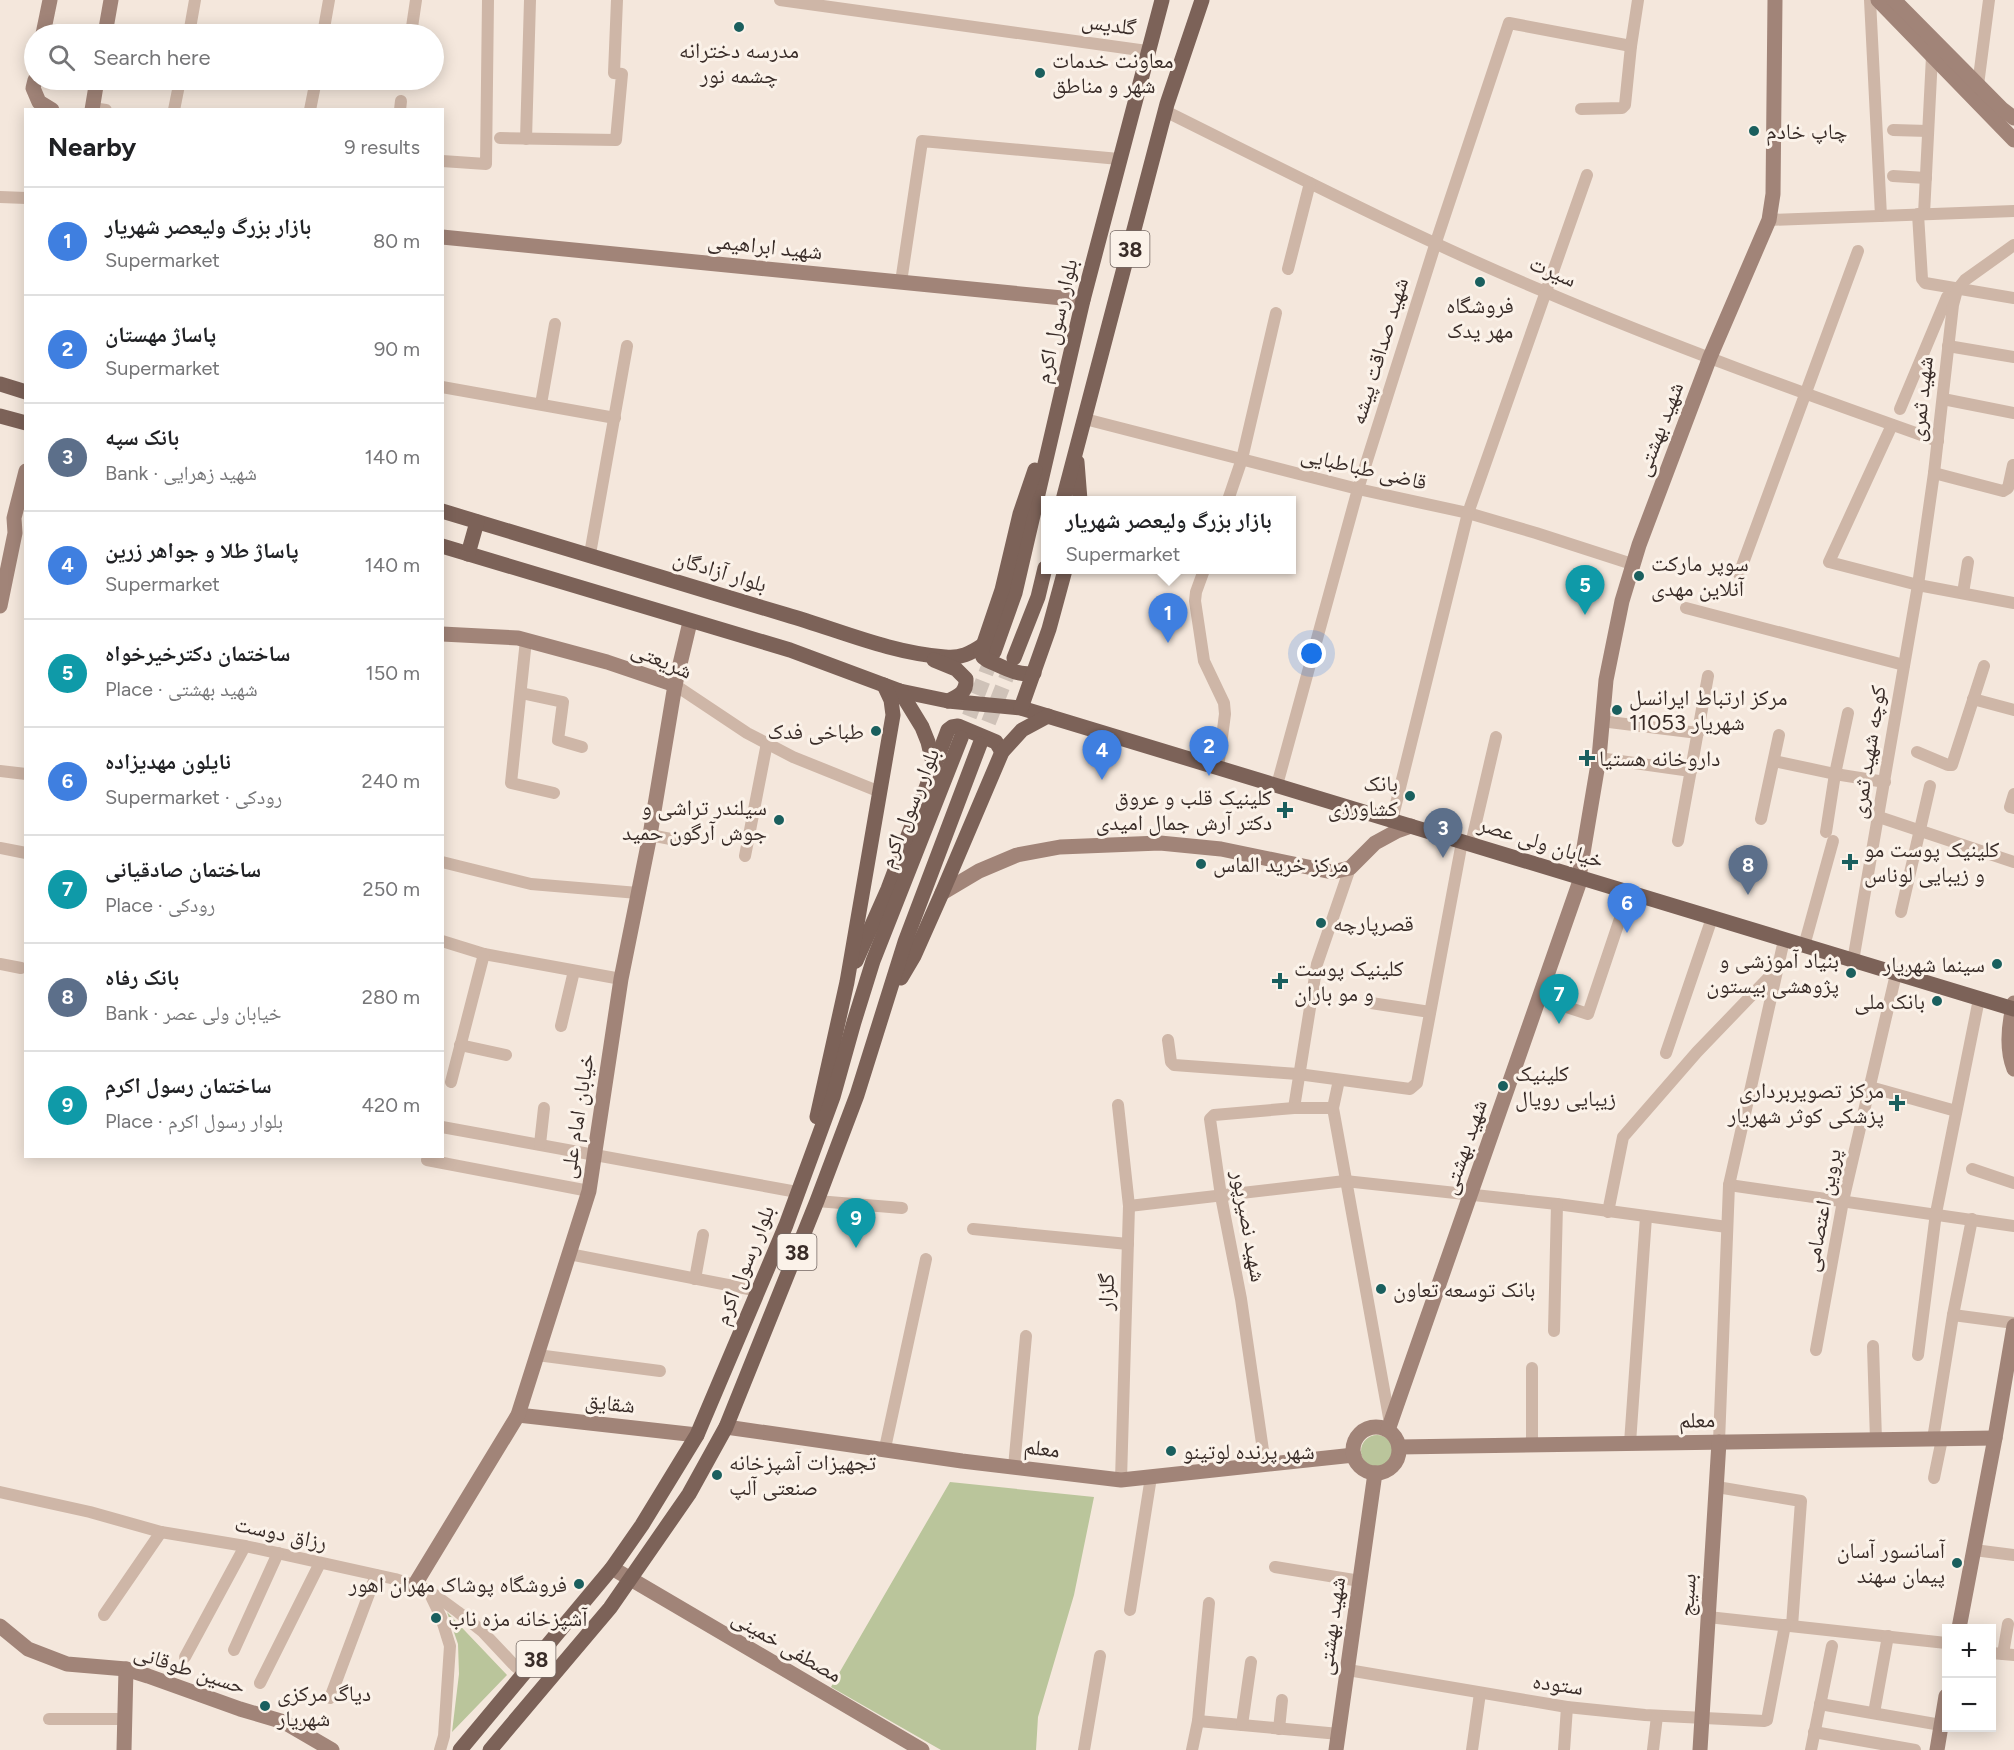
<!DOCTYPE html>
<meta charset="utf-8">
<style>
:root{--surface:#fff;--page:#f2f2f2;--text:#202124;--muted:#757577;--line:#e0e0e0;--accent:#1a73e8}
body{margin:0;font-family:Figtree,"Noto Naskh Arabic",sans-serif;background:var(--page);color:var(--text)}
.controls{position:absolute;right:18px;bottom:18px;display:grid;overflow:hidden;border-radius:0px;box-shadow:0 3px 15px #0003}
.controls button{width:54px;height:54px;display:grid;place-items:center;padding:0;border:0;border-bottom:2px solid var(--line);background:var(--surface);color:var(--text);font:30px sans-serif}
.you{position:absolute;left:1312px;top:654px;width:21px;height:21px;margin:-15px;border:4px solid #fff;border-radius:50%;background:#1a73e8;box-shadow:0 0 0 9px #1a73e833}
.badge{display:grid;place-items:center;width:39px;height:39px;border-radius:50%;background:var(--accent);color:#fff;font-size:20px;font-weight:700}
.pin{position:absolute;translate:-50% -50px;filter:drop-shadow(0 2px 3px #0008)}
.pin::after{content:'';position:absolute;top:32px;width:21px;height:18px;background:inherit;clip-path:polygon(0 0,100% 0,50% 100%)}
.popup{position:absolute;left:1041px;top:496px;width:255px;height:78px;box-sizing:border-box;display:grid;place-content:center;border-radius:0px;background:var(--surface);filter:drop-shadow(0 2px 4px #0005);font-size:20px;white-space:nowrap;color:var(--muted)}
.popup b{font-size:22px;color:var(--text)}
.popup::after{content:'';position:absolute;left:50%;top:100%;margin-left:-12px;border:12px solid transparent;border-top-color:var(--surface)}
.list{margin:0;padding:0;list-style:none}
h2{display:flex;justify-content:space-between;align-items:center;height:78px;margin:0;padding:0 24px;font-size:26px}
h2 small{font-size:20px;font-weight:400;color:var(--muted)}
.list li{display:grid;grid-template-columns:39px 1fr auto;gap:18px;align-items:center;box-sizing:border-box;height:108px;padding:0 24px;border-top:2px solid var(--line)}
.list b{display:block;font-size:22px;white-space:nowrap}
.list p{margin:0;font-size:20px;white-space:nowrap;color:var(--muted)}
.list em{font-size:20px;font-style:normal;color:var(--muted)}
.icon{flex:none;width:33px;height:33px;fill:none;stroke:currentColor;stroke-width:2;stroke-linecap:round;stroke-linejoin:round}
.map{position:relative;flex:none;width:2014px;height:1750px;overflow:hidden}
.search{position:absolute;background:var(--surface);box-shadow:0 3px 15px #0003;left:24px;top:24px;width:420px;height:66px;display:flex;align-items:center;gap:15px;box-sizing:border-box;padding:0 21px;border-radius:33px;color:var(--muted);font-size:22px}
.panel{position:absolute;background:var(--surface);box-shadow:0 3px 15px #0003;left:24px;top:108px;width:420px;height:1050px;border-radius:0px}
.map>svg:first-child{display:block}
.green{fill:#bac59b}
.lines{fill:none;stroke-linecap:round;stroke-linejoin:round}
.primary-tunnel{stroke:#cfc2b8;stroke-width:15;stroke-dasharray:15 8;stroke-linecap:butt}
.street{stroke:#ceb6a7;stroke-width:12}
.secondary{stroke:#a18478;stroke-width:15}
.primary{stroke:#7c6258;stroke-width:15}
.poi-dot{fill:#1a5f5e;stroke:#fbf2e9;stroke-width:2}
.labels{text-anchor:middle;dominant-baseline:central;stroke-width:6;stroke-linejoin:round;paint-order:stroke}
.shield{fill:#fbf2e9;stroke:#736762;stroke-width:1.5}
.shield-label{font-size:21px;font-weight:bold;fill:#392c28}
.street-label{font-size:22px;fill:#392c28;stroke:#fbf2e9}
.poi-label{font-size:22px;fill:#392c28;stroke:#fbf2e9;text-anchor:start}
</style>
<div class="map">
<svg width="2014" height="1750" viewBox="0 0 2014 1750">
<rect width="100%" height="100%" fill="#f4e7dc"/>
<g class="green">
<circle cx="1377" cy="1451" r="16"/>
<polygon points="950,1482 1094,1497 1074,1595 1038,1717 1036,1750 941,1750 831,1687"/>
<polygon points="447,1612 507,1675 452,1732 459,1674 458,1644"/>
</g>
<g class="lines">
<g class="primary-tunnel">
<polyline points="961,738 994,652"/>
<polyline points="980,744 1014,658"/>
</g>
<g class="street">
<polyline points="780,0 1147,51"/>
<polyline points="1870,0 1881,216"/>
<polyline points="412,27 416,0"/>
<polyline points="189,34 195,0"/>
<polyline points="323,34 329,0"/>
<polyline points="1978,85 1989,0"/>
<polyline points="92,108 106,110"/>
<polyline points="1581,109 1622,108 1625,105 1631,46"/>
<polyline points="174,110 180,80"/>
<polyline points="310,110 316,80"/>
<polyline points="400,110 401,101"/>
<path d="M1165,111C1290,173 1414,237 1543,291C1672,346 1805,394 1938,441"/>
<polyline points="1893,130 1928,131"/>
<polyline points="500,138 616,140 622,74 614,73 617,0"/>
<polyline points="526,139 530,0"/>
<polyline points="442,161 486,164 488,0"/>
<polyline points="1893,176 1926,178"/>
<polyline points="0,197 26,198"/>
<polyline points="1918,214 1922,279 1925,283 2014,298"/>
<polyline points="1924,214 1932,56"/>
<polyline points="1769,220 2014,211"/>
<polyline points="1288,269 1310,183"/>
<polyline points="901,282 922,141 1119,159"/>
<polyline points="1948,346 2014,357"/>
<polyline points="442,387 615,418"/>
<polyline points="1943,399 2014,413"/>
<polyline points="541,404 555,324"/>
<polyline points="1900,409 1947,297 1956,291"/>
<polyline points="1085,419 1358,489 1468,513 1536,533 1632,564"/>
<polyline points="1892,425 1829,562 1918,585 2014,603"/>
<polyline points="1934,473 2003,491 2008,488 2013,465"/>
<polyline points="1228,500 1242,459 1276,313"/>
<polyline points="590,554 627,346"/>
<polyline points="1204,570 1196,592 1195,601 1204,661 1224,703 1225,714 1218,768"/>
<polyline points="1739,574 1858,251"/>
<polyline points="1963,593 1968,562"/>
<polyline points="1686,608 1904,665"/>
<polyline points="526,640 511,783 554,793"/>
<polyline points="675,685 747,733 793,757 880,792"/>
<polyline points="521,693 563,702 558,740 582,747"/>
<polyline points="1973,699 2014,710"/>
<polyline points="1601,721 1698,733"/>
<polyline points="1917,752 1948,765 1952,765 1984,666"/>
<polyline points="1599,758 1691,771"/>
<polyline points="1774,761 1835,774 1885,782"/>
<polyline points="0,771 26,774"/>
<polyline points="1277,785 1358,489 1436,242 1509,23 1631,46 1638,0"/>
<polyline points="2014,794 2010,807 2014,808"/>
<polyline points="1879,817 2014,862"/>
<polyline points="1761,819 1779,735"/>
<polyline points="1392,820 1468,513 1587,175"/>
<polyline points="1826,832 1835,774 1848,713"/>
<polyline points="650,835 681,841"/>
<polyline points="1678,841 1708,676"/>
<polyline points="1471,844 1496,737"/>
<polyline points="0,848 26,853"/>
<polyline points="745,856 767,743"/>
<polyline points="442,862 531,884 638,893"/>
<polyline points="1901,912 1930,786"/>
<polyline points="442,941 484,954 621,979"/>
<polyline points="1804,946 1833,841"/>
<polyline points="1853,961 1918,585 1934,473 1953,305 1957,290 1965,280 2014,245"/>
<polyline points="0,964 21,968"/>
<polyline points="1539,998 1588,1014 1629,892"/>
<polyline points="1371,1003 1430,1012"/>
<polyline points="561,1026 574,971"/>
<polyline points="1168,1040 1171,1062 1174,1065 1298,1074 1410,1089 1417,1083 1462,842"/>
<polyline points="460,1045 506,1055"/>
<polyline points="1666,1053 1712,918"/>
<polyline points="1339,1080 1333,1108 1390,1423"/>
<polyline points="451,1082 484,954"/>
<polyline points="1870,1087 1956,1111"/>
<polyline points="1118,1105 1129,1206 1121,1480"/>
<polyline points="1294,1108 1317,964 1350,868"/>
<polyline points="442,1127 797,1192"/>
<polyline points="540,1144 544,1108"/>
<polyline points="427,1160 589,1191"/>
<polyline points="1972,1169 2014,1183"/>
<polyline points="1729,1185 2014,1226"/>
<polyline points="817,1201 902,1208"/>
<polyline points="1129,1206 1345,1181 1557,1204 1727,1227"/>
<polyline points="1608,1212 1623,1137 1697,1052 1776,970"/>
<polyline points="973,1229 1128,1244"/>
<polyline points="569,1254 759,1291"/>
<polyline points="695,1279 703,1235"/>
<polyline points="1953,1315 2014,1323"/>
<polyline points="1554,1331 1557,1204"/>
<polyline points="1873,1346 1876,1440"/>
<polyline points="1816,1350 1843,1201 1896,974"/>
<polyline points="537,1355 660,1371"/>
<polyline points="1918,1355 1936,1213 1979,999"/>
<polyline points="1933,1439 1953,1315 1972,1219"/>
<polyline points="1719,1442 1729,1185 1784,940"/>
<polyline points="1630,1443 1646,1217"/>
<polyline points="1532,1445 1532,1368"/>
<polyline points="885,1448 926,1259"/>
<polyline points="1265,1464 1241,1299 1221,1196 1210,1119 1214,1115 1294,1108 1333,1108"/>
<polyline points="1014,1467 1026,1336"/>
<polyline points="1934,1478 1942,1439"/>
<polyline points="1717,1487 1801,1501 1792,1626"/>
<polyline points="0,1492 90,1512 161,1532 245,1546 395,1579 428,1590 458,1612 482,1631 515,1666 524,1673"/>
<polyline points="1974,1550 2014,1555"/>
<polyline points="1275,1567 1360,1581"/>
<polyline points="430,1594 441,1617 450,1646 444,1736 440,1750"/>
<polyline points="1130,1610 1151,1477"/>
<polyline points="104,1615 161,1532"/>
<polyline points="1708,1617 1946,1643"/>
<polyline points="234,1650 278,1553"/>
<polyline points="1992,1653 2014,1655"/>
<polyline points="2003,1654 2008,1624"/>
<polyline points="185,1657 245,1546"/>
<polyline points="1348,1670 1567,1707 1645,1715 1764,1721 1767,1720 1785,1625"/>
<polyline points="260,1683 320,1563"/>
<polyline points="330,1698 376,1575"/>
<polyline points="1820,1704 1941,1725"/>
<polyline points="1874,1713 1888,1636"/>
<polyline points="49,1719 124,1719"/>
<polyline points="1198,1721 1339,1734"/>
<polyline points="1242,1725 1251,1662"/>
<polyline points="1279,1729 1282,1700"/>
<polyline points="1814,1732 1915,1750"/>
<polyline points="1084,1750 1100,1656"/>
<polyline points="1192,1750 1198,1721 1209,1603"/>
<polyline points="1472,1750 1480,1693"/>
<polyline points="1564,1750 1567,1707"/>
<polyline points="1653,1750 1657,1716"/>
<polyline points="1811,1750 1832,1646"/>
</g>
<g class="secondary">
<polyline points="1878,0 2014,140"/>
<polyline points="1894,0 2002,109 2014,118"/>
<polyline points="43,34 50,0"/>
<polyline points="105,34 111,0"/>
<polyline points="35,80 33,88 39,102 52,110"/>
<polyline points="92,110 97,80"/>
<polyline points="442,237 1083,300"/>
<polyline points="0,606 15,533 14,518 26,471"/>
<polyline points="442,634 518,638 607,662 675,685"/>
<polyline points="1579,877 1599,758 1606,680 1622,601 1639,545 1710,357 1769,220 1773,194 1775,0"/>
<polyline points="942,893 979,871 1017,855 1060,847 1160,843 1221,849 1332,872 1350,868 1375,843 1397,831 1411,826"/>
<path d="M2014,1003C2009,1023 2006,1049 2014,1069"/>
<polyline points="518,1415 697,1435"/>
<polyline points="726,1427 962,1461 1121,1480 1354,1455"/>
<circle cx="1376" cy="1450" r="23"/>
<polyline points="1388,1430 1581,878"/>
<polyline points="1399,1447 1995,1438"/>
<polyline points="612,1568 922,1750"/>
<polyline points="414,1586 518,1415 589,1191 621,979 650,835 675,685 690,622"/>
<polyline points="0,1626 28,1649 67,1664 126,1669 148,1676 240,1709 284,1722 332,1750"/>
<polyline points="1959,1628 1995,1438 2014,1326"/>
<polyline points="124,1750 126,1669"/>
<polyline points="1336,1750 1375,1473"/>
<polyline points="1700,1750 1719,1442"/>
<polyline points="1937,1750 1946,1696"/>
</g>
<g class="primary">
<polyline points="0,384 26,392"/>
<polyline points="0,416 26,423"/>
<polyline points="1077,462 1080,500"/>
<polyline points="1063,500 1167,104 1202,0"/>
<path d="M442,511C558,545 672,581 787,615C839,630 890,653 945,657C960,659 971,653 983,645"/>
<polyline points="442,546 790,650 900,691 948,701 1021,708 2014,1009"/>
<polyline points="468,554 477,522"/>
<polyline points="994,652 1015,593 1083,300 1162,0"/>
<polyline points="1014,658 1038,597 1045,568"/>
<path d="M934,660L956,669L966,679C967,692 959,696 948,701"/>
<path d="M1034,673C1019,677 1001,666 987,660L983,657L981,652L1002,590L1020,514L1035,470"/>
<polyline points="1021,708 1049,629 1065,570"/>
<polyline points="934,767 948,730 952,727 958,726 996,742 1002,752"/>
<polyline points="856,961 888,889 934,767 928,742 922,727 900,691"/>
<polyline points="901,978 914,956 942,893 1002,752 1022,730 1048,716"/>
<polyline points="817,1117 847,982 893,715 891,700 884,685"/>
<polyline points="460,1750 612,1568 642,1525 697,1435 786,1225 833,1097 854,1022 873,961 961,738"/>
<polyline points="490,1750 610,1608 689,1494 726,1427 817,1201 857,1095 905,942 980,744"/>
</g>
</g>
<g class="poi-dot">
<circle cx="739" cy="27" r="6"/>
<circle cx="1040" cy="73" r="6"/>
<circle cx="1754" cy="131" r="6"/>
<circle cx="1480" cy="282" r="6"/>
<circle cx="1639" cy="576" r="6"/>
<circle cx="1617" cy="710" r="6"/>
<circle cx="876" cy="731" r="6"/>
<path d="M1584 749h6v6h6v6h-6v6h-6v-6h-6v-6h6z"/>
<circle cx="1410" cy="796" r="6"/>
<path d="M1282 801h6v6h6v6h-6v6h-6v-6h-6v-6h6z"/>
<circle cx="779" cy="820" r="6"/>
<path d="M1847 853h6v6h6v6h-6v6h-6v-6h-6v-6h6z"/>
<circle cx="1201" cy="864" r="6"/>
<circle cx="1321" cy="923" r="6"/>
<circle cx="1997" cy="964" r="6"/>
<circle cx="1851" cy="973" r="6"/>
<path d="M1277 972h6v6h6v6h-6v6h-6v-6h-6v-6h6z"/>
<circle cx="1937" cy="1001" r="6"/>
<circle cx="1503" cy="1086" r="6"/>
<path d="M1894 1094h6v6h6v6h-6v6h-6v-6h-6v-6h6z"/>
<circle cx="1381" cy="1289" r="6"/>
<circle cx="1171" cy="1451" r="6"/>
<circle cx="717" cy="1475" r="6"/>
<circle cx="1957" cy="1563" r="6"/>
<circle cx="579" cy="1584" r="6"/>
<circle cx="436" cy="1618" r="6"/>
<circle cx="265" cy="1706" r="6"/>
</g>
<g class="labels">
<g class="shield">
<rect x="1110.5" y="231" width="39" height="36" rx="4.5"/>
<rect x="777.5" y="1234" width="39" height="36" rx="4.5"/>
<rect x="516.5" y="1641" width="39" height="36" rx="4.5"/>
</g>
<g class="shield-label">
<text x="1130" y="249">38</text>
<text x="797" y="1252">38</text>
<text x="536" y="1659">38</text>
</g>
<g class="street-label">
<text transform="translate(1109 24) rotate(8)">گلدیس</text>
<text transform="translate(765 246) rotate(6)">شهید ابراهیمی</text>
<text transform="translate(1553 271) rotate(23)">سیرت</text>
<text transform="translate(1056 321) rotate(-77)">بلوار رسول اکرم</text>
<text transform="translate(1379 351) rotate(-73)">شهید صداقت پیشه</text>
<text transform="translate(1921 399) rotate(-84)">شهید ثمری</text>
<text transform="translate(1659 429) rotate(-69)">شهید بهشتی</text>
<text transform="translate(1364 468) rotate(13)">قاضی طباطبایی</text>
<text transform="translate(720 571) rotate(17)">بلوار آزادگان</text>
<text transform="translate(662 660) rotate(23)">شریعتی</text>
<text transform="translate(1868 752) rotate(-81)">کوچه شهید ثمری</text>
<text transform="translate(909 808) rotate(-68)">بلوار رسول اکرم</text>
<text transform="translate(1541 842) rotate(17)">خیابان ولی عصر</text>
<text transform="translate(577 1116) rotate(-81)">خیابان امام علی</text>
<text transform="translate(1464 1147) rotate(-71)">شهید بهشتی</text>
<text transform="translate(1822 1210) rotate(-79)">پروین اعتصامی</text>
<text transform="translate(1249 1226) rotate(80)">شهید نصیرپور</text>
<text transform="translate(744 1265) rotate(-68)">بلوار رسول اکرم</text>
<text transform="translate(1106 1292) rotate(-88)">گلزار</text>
<text transform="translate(610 1403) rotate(6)">شقایق</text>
<text transform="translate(1697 1420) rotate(-1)">معلم</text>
<text transform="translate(1042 1448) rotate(7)">معلم</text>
<text transform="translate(281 1533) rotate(12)">رزاق دوست</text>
<text transform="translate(1687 1595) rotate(-86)">بسیج</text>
<text transform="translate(1331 1626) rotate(-82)">شهید بهشتی</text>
<text transform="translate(787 1646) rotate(30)">مصطفی خمینی</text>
<text transform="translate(190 1669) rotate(18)">حسین طوقانی</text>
<text transform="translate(1558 1684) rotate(8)">ستوده</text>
</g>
<g class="poi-label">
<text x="739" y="50" text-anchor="middle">مدرسه دخترانه<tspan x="739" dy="25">چشمه نور</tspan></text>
<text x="1052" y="60">معاونت خدمات<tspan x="1052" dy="25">شهر و مناطق</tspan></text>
<text x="1766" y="131">چاپ خادم</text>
<text x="1480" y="305" text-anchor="middle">فروشگاه<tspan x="1480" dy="25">مهر یدک</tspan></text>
<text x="1651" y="563">سوپر مارکت<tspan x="1651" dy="25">آنلاین مهدی</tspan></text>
<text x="1629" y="697">مرکز ارتباط ایرانسل<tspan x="1629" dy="25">11053 شهریار</tspan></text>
<text x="864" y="731" text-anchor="end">طباخی فدک</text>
<text x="1599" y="758">داروخانه هستیا</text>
<text x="1398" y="783" text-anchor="end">بانک<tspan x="1398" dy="25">کشاورزی</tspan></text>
<text x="1272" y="797" text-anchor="end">کلینیک قلب و عروق<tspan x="1272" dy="25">دکتر آرش جمال امیدی</tspan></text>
<text x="767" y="807" text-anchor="end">سیلندر تراشی و<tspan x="767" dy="25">جوش آرگون حمید</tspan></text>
<text x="1864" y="849">کلینیک پوست مو<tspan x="1864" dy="25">و زیبایی لوناس</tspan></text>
<text x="1213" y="864">مرکز خرید الماس</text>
<text x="1333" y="923">قصرپارچه</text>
<text x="1839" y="960" text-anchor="end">بنیاد آموزشی و<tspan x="1839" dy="25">پژوهشی بیستون</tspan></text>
<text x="1985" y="964" text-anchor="end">سینما شهریار</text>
<text x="1294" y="968">کلینیک پوست<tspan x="1294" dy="25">و مو باران</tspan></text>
<text x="1925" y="1001" text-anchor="end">بانک ملی</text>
<text x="1515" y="1073">کلینیک<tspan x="1515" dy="25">زیبایی رویال</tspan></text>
<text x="1884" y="1090" text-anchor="end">مرکز تصویربرداری<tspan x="1884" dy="25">پزشکی کوثر شهریار</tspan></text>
<text x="1393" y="1289">بانک توسعه تعاون</text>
<text x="1183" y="1451">شهر پرنده لوتینو</text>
<text x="729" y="1462">تجهیزات آشپزخانه<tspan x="729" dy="25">صنعتی آلپ</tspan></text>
<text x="1945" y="1550" text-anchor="end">آسانسور آسان<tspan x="1945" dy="25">پیمان سهند</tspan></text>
<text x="567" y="1584" text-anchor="end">فروشگاه پوشاک مهران اهور</text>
<text x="448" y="1618">آشپزخانه مزه ناب</text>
<text x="277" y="1693">دیاگ مرکزی<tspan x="277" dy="25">شهریار</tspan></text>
</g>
</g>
</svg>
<div class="controls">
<button>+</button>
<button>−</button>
</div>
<div class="you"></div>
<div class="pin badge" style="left:1168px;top:643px;background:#3f7fe0">1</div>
<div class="popup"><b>بازار بزرگ ولیعصر شهریار</b>Supermarket</div>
<div class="pin badge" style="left:1209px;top:776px;background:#3f7fe0">2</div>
<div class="pin badge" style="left:1443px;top:858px;background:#5c6f8a">3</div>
<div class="pin badge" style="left:1102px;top:780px;background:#3f7fe0">4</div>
<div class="pin badge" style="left:1585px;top:615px;background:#0f9aa8">5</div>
<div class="pin badge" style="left:1627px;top:933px;background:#3f7fe0">6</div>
<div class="pin badge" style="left:1559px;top:1024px;background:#0f9aa8">7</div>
<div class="pin badge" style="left:1748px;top:895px;background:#5c6f8a">8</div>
<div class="pin badge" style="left:856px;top:1248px;background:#0f9aa8">9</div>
<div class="search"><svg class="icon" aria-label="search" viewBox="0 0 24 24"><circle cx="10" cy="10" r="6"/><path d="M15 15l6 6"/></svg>Search here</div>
<section class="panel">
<h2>Nearby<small>9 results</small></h2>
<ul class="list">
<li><span class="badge" style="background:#3f7fe0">1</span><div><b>بازار بزرگ ولیعصر شهریار</b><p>Supermarket</p></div><em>80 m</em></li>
<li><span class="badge" style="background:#3f7fe0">2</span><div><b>پاساژ مهستان</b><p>Supermarket</p></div><em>90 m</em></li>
<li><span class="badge" style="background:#5c6f8a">3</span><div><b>بانک سپه</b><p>Bank · شهید زهرایی</p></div><em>140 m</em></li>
<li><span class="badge" style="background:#3f7fe0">4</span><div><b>پاساژ طلا و جواهر زرین</b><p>Supermarket</p></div><em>140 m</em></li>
<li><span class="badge" style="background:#0f9aa8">5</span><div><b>ساختمان دکترخیرخواه</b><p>Place · شهید بهشتی</p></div><em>150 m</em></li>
<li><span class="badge" style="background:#3f7fe0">6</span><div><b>نایلون مهدیزاده</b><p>Supermarket · رودکی</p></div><em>240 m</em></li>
<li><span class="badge" style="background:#0f9aa8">7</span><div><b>ساختمان صادقیانی</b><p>Place · رودکی</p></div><em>250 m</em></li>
<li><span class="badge" style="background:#5c6f8a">8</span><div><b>بانک رفاه</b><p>Bank · خیابان ولی عصر</p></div><em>280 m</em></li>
<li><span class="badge" style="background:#0f9aa8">9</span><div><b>ساختمان رسول اکرم</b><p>Place · بلوار رسول اکرم</p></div><em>420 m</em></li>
</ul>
</section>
</div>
